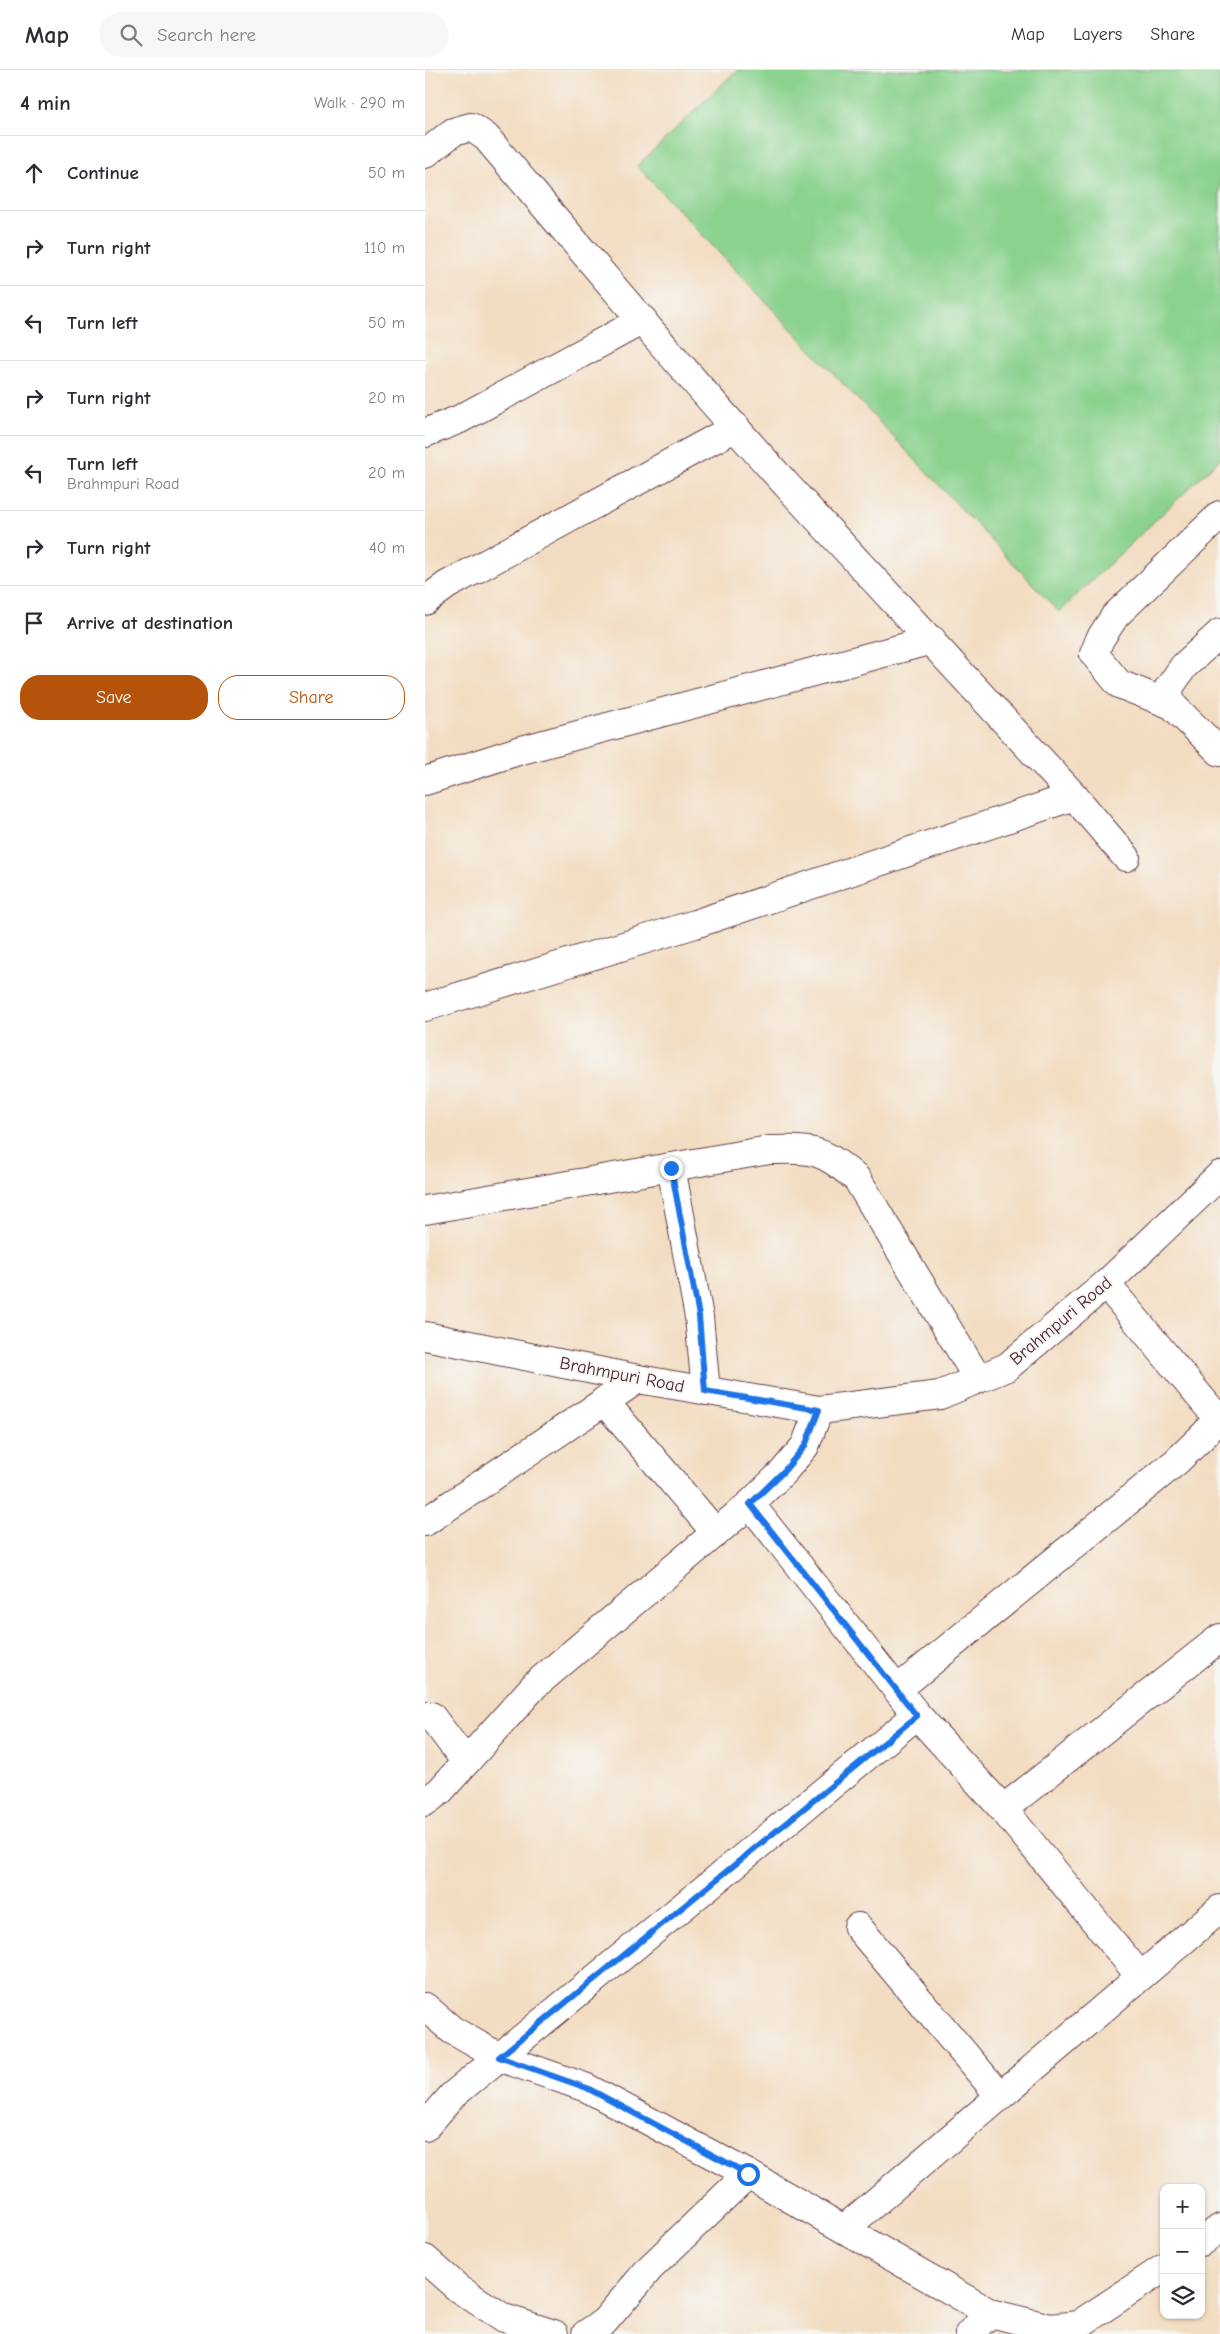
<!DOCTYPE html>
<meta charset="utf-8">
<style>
:root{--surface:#fff;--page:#f7f7f7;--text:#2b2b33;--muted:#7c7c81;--line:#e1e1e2;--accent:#b45309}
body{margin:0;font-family:"Comic Neue",sans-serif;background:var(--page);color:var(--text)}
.controls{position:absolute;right:15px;bottom:15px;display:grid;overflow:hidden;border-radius:10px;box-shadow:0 1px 4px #0004}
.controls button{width:45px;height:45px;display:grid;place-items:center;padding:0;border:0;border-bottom:1px solid var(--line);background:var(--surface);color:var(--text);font:25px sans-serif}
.stop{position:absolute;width:15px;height:15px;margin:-11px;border:4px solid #1a73e8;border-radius:50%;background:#fff}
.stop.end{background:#1a73e8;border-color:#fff;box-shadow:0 1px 5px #0008}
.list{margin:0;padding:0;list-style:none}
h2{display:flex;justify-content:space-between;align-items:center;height:65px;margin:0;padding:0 20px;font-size:21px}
h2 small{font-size:16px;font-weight:400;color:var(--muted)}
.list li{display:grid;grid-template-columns:32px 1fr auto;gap:15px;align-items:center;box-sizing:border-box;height:75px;padding:0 20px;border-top:1px solid var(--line)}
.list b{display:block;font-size:19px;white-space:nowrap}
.list p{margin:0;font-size:16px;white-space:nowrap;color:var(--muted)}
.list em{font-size:16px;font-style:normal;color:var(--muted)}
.actions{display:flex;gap:10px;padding:15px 20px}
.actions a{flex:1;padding:11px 0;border:1px solid var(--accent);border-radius:20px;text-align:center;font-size:18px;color:var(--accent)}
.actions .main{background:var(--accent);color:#fff}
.icon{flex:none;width:28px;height:28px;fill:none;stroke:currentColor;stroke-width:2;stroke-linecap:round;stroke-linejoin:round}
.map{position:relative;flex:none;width:795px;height:2264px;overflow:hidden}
header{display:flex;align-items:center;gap:30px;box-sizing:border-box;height:70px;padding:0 25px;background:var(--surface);border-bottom:1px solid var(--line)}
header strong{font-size:24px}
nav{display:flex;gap:28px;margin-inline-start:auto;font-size:18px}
.search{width:350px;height:45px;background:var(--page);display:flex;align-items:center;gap:12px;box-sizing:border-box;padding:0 18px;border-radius:28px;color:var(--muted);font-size:19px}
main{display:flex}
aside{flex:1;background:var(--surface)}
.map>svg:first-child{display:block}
.green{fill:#8ad28e;stroke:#6a785c}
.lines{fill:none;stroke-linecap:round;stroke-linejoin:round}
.minor-casing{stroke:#633c42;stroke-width:30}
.minor{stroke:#fff;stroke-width:28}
.route{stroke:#1a73e8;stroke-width:6}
.labels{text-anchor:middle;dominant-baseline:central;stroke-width:4;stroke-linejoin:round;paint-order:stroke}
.street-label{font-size:18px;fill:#4a1f2b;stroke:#f6f6f2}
</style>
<header>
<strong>Map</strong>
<div class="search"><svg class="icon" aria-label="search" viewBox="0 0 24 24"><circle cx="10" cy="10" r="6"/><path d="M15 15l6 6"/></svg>Search here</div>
<nav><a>Map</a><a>Layers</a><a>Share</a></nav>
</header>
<main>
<aside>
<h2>4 min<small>Walk · 290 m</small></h2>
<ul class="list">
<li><svg class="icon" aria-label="ahead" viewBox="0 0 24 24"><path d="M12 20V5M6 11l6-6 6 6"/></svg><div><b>Continue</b></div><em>50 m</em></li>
<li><svg class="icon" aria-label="right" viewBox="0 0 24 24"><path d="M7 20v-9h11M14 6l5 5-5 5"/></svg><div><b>Turn right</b></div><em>110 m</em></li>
<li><svg class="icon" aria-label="left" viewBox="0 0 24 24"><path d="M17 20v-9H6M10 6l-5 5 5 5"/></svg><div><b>Turn left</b></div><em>50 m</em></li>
<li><svg class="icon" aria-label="right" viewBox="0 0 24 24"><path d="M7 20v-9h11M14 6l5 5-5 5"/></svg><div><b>Turn right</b></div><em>20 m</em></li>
<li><svg class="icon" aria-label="left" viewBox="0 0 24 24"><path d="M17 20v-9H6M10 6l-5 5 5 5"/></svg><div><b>Turn left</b><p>Brahmpuri Road</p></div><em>20 m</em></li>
<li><svg class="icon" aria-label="right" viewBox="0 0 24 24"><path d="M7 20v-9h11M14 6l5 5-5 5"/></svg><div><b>Turn right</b></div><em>40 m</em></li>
<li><svg class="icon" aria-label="arrive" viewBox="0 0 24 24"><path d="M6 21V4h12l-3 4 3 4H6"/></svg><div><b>Arrive at destination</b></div></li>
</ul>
<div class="actions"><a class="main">Save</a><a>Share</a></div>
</aside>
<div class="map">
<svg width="795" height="2264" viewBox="0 0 795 2264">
<rect width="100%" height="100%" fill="#f6f6f2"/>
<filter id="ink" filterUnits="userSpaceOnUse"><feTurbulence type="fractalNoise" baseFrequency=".02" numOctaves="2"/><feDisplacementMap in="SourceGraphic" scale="10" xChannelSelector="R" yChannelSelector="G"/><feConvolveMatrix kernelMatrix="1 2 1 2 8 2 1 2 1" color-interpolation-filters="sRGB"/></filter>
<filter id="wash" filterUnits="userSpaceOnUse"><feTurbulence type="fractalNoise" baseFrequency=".0096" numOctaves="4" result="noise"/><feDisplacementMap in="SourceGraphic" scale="20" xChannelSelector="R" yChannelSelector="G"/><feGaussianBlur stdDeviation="1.12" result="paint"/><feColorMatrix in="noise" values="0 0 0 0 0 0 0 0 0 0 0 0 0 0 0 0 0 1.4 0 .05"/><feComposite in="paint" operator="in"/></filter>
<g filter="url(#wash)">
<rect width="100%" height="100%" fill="#f3ddc2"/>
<polygon class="green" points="312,0 795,0 795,389 634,542 212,96"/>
</g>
<g filter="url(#ink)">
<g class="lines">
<defs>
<g id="minor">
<path d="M0,84L28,62L46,57L61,67C162,186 263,307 369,423C462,524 556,624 649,726L270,854L0,937"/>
<polyline points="0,363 35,349 218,250"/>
<polyline points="0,531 22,515 311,357"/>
<polyline points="795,563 759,596 743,619 747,635 795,682"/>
<polyline points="747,635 694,614 669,584 675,569 690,546 795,445"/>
<polyline points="0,711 93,681 507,570"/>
<polyline points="649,726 701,787"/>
<polyline points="246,1097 274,1247 281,1321"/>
<path d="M0,1140L344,1080C391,1079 396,1079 432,1109L553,1309"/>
<polyline points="681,1214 795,1351"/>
<polyline points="0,1266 213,1309 394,1340 515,1325 582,1297 681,1214 795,1105"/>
<polyline points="179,1331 291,1463"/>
<polyline points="325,1434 492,1645 578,1739 715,1906"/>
<polyline points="0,1452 213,1309"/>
<polyline points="473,1619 752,1391 781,1363 795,1344"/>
<polyline points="0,1646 6,1646 41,1692"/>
<polyline points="0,1732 15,1721 110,1615 325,1434 359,1401 380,1376 394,1340"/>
<polyline points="578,1739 795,1568"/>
<polyline points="433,1857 574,2025"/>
<polyline points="0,1937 27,1960 74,1987 162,2018 323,2104 565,2243 626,2258 653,2255 739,2198"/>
<polyline points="0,2057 28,2025 492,1645"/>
<polyline points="419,2159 795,1839"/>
<polyline points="776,2172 795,2158"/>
<polyline points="0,2189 34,2219 79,2248 129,2264"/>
<polyline points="161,2264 179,2252 225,2198 323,2104"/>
<polyline points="544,2264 565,2243"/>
</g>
</defs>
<use href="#minor" class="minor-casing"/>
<use href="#minor" class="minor"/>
</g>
</g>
<g class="lines" filter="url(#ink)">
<polyline class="route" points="246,1098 274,1246 280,1321 394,1340 380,1376 359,1401 325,1434 492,1646 74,1987 162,2018 323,2104"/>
</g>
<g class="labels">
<g class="street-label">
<text transform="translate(636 1251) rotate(-40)">Brahmpuri Road</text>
<text transform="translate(197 1305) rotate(11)">Brahmpuri Road</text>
</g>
</g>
</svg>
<div class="controls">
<button>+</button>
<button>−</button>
<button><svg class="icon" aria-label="layers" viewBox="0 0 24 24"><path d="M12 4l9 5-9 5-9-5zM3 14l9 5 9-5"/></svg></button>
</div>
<div class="stop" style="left:323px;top:2104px"></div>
<div class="stop end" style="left:246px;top:1098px"></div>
</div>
</main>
